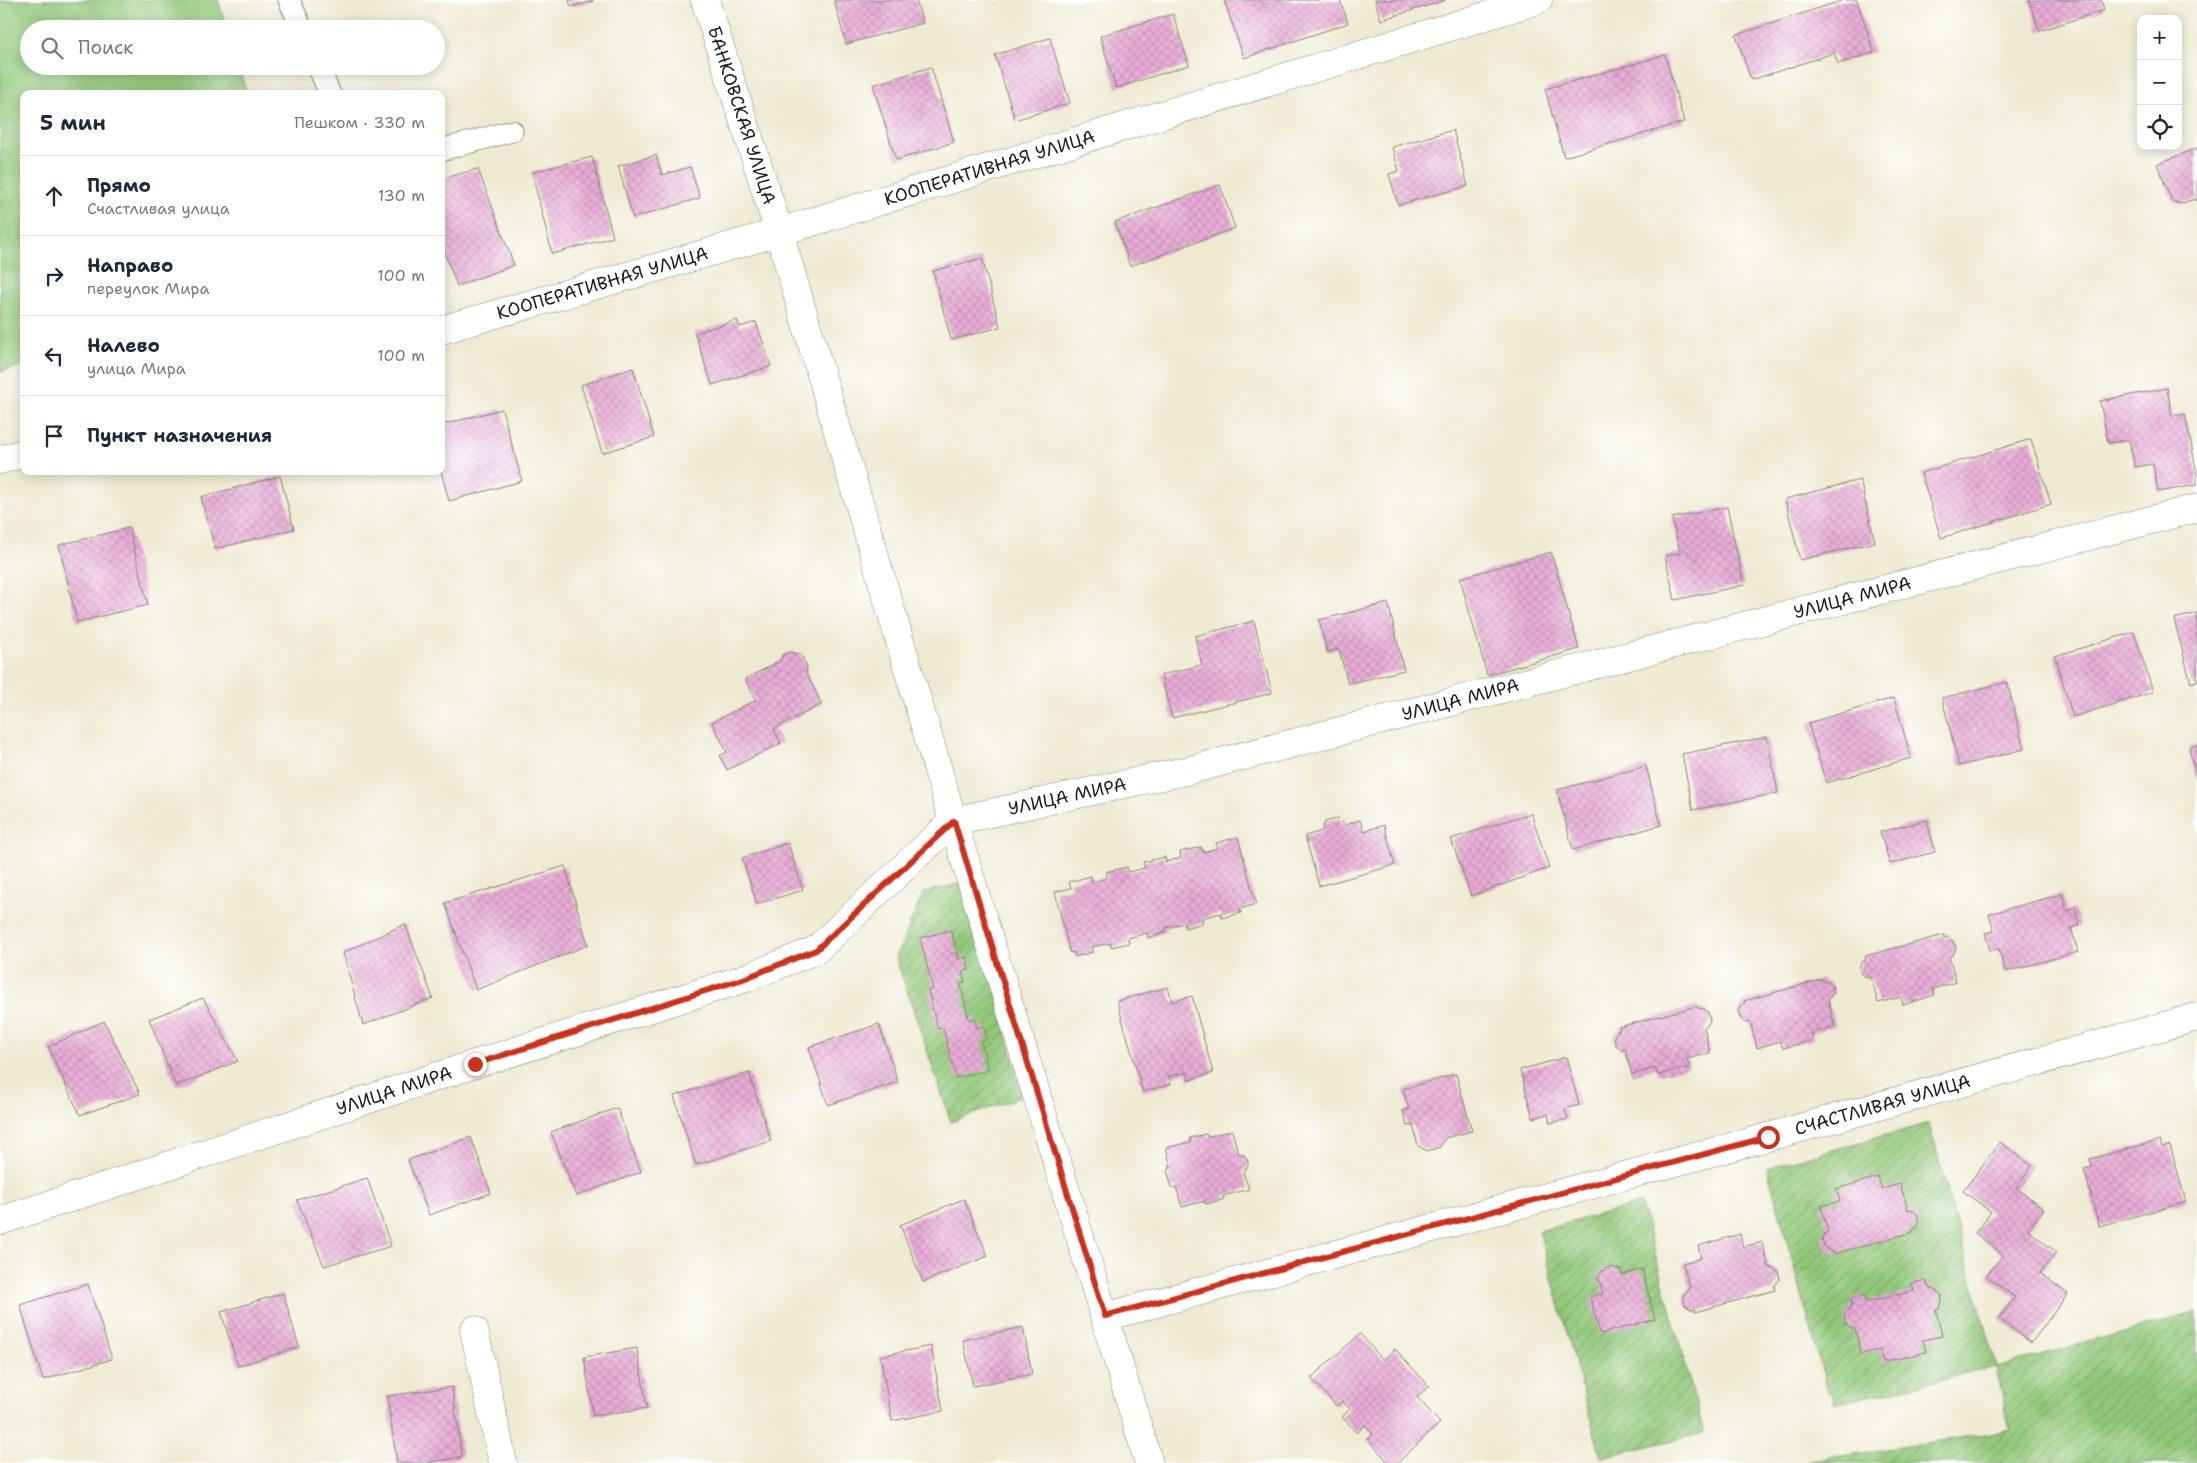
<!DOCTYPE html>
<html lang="ru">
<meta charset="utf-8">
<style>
:root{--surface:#fff;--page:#f2f2f3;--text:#1f2937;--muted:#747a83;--line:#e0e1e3}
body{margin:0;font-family:"Shantell Sans",sans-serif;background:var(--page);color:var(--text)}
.controls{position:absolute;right:15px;top:15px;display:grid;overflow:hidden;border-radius:10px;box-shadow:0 2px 12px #0003}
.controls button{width:45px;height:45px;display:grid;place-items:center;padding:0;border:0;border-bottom:1px solid var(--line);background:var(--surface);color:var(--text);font:25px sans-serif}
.stop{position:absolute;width:15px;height:15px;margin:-11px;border:4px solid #c8321e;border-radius:50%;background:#fff}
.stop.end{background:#c8321e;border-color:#fff;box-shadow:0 1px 5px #0008}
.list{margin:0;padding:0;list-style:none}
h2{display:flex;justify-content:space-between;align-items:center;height:65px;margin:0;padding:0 20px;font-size:21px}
h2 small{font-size:16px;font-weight:400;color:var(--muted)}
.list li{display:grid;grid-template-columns:32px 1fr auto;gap:15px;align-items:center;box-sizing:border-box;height:80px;padding:0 20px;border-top:1px solid var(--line)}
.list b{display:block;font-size:19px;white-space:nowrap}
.list p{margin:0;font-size:16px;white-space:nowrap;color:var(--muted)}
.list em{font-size:16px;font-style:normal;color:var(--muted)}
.icon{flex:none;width:28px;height:28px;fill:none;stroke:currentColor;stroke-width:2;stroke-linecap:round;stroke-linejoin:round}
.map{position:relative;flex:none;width:2197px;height:1463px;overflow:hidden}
.search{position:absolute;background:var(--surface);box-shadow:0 2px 12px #0003;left:20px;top:20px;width:425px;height:55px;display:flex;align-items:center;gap:12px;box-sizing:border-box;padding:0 18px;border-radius:28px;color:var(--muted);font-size:19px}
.panel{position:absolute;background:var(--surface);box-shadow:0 2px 12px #0003;left:20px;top:90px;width:425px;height:385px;border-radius:10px}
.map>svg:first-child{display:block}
.park{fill:#93c87a;stroke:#58724b}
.garden{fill:url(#garden-furrows);stroke:#58724b}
.building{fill:url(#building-cross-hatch)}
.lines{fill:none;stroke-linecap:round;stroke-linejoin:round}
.service-casing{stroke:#858376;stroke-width:23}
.minor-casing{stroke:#858376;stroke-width:29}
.service{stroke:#fff;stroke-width:21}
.minor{stroke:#fff;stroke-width:28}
.route{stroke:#c8321e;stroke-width:6}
.labels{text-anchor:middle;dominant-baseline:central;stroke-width:4;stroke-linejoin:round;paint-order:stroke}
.street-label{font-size:18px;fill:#1c1c1c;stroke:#fff}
</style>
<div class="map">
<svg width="2197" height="1463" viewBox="0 0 2197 1463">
<defs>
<pattern id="garden-furrows" width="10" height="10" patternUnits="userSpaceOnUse" patternTransform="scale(1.25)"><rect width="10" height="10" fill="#93c87a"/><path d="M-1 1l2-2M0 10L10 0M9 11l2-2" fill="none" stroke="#7eab69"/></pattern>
<pattern id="building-cross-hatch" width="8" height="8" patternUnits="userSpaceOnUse" patternTransform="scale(1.25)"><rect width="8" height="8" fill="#e8acd6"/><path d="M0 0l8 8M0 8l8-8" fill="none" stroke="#c693b7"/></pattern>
</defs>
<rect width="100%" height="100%" fill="#fff"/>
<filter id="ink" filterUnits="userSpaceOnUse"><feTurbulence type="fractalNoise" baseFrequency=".02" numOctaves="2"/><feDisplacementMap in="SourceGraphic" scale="10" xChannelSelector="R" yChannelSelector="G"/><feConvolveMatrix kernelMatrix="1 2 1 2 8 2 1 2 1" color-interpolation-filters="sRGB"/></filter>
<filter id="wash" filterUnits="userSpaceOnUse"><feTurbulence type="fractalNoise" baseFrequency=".0096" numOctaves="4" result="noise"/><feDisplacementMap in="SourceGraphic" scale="20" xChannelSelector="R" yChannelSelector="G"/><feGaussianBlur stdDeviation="1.12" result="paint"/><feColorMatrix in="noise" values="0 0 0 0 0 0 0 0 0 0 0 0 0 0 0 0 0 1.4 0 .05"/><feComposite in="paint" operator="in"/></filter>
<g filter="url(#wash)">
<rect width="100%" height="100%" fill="#eeead1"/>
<polygon class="park" points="0,0 218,0 227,29 29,29 29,66 238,66 247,94 24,94 24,365 0,372"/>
<g class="garden">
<polygon points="967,882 1023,1096 951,1122 896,958 923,893"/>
<polygon points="1929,1123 1996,1367 2197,1312 2197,1463 1811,1463 1810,1461 2010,1430 1996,1367 1834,1404 1832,1392 1828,1392 1767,1168"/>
<polygon points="1641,1203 1704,1433 1601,1457 1539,1231"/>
</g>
<g id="blocks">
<g class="building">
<polygon points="569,0 593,0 593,1 571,7"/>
<polygon points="834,0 916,0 923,23 846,44"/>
<polygon points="1224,0 1340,0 1348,23 1244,58"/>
<polygon points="1375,0 1446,0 1381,20"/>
<polygon points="1844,0 1857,0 1874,52 1838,64 1834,53 1751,80 1736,35"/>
<polygon points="2029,0 2101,0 2104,10 2039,31"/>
<polygon points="1173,14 1189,65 1116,88 1100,36"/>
<polygon points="1050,38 1070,103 1015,120 995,55"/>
<polygon points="1665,55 1684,122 1564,157 1545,89"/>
<polygon points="931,67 954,142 896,160 873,85"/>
<polygon points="1453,130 1468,186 1398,205 1389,174 1399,171 1392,147"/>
<polygon points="2197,148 2197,201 2194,199 2181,204 2172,201 2157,164"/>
<polygon points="656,155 662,175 690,167 700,198 633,218 618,166"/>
<polygon points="592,157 613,237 552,254 532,172"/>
<polygon points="478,169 514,265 457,286 441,243 441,179"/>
<polygon points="1220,185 1235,228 1130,266 1115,222"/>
<polygon points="982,258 1000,327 951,340 933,271"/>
<polygon points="737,320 740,327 756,322 771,366 712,385 695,333"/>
<polygon points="633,368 654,437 602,453 581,385"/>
<polygon points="2167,388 2172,416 2185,414 2197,473 2197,485 2158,492 2153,464 2135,467 2129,440 2108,443 2100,401"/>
<polygon points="502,409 522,481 449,501 441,471 441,425"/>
<polygon points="2031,439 2051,504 1941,538 1921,473"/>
<polygon points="280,476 294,529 215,549 201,497"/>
<polygon points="1860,480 1875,542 1800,560 1785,499"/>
<polygon points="1727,507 1744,585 1675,600 1665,556 1680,553 1672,518"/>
<polygon points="129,528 148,605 77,622 59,545"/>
<polygon points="1551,552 1579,649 1487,675 1460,578"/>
<polygon points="1388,603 1404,670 1348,684 1339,649 1327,652 1319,620"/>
<polygon points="2197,613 2197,681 2191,683 2174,619"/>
<polygon points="1254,621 1272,693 1172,718 1161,675 1202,665 1195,636"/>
<polygon points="2134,632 2153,692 2073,717 2055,656"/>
<polygon points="790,652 801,655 807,666 806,673 822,704 774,729 781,743 727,770 720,756 727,752 712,722 756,700 745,679 780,661 783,655"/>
<polygon points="2007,682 2024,749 1959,766 1942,698"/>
<polygon points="1894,698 1911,758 1826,783 1808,723"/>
<polygon points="1767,737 1778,793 1693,810 1682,754"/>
<polygon points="2197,745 2197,777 2196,777 2189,748"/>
<polygon points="1646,766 1661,825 1573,850 1557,790"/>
<polygon points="1531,813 1549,868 1471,896 1451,839"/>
<polygon points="1338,818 1345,825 1360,820 1364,831 1384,825 1395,865 1319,886 1305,836 1322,831 1325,822"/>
<polygon points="1927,820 1935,852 1890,864 1880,832"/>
<polygon points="1238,837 1256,904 1240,909 1241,913 1222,918 1221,913 1202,918 1203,923 1185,928 1184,923 1165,928 1166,932 1148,938 1147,933 1128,938 1129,943 1111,947 1110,943 1091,947 1093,952 1075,957 1074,952 1070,953 1055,892 1071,888 1069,882 1091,876 1092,882 1107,878 1106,872 1127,867 1129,872 1145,868 1143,862 1165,857 1166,862 1181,858 1180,852 1201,847 1203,852 1218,848 1216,843"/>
<polygon points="788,843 803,890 757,904 742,858"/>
<polygon points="565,866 588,945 476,990 445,903"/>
<polygon points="2062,894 2067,911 2075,909 2080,926 2071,928 2078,952 2005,972 1999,949 1990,951 1985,933 1994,931 1989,914"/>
<polygon points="405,924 433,998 363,1025 343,953"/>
<polygon points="951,930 959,959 966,957 969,970 962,972 965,982 960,983 969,1020 974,1018 977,1028 984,1026 987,1039 981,1041 988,1070 956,1078 943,1028 938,1029 933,1010 928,990 933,989 920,938"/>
<polygon points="1944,935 1944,938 1947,937 1953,941 1956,948 1953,955 1949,956 1956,982 1933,989 1935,995 1903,1005 1901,997 1878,1003 1871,977 1868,978 1861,974 1859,968 1862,961 1866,960 1865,956"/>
<polygon points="1823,979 1823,982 1827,981 1832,985 1834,992 1828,1000 1835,1026 1812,1033 1813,1040 1783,1048 1780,1041 1757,1048 1750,1022 1746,1023 1741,1019 1738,1011 1741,1005 1745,1003 1744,1001"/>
<polygon points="1168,987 1172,1002 1192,996 1213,1073 1189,1080 1187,1072 1169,1076 1171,1084 1143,1092 1117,1001"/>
<polygon points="203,998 238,1061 176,1086 149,1019"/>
<polygon points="1697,1006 1699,1009 1702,1008 1708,1012 1710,1020 1707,1026 1704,1027 1710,1053 1687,1059 1689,1067 1658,1075 1655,1068 1632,1075 1625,1049 1622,1050 1616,1045 1614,1038 1617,1031 1620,1030 1619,1027"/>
<polygon points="104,1021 140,1094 80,1115 48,1047"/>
<polygon points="879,1024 898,1082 828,1105 809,1047"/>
<polygon points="1566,1057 1579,1105 1565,1109 1568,1119 1550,1123 1548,1114 1533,1118 1520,1070"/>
<polygon points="749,1073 771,1141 696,1165 674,1096"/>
<polygon points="1456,1074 1472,1131 1445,1138 1440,1147 1427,1151 1418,1146 1413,1125 1407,1126 1403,1111 1409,1109 1403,1089"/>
<polygon points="617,1108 641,1172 576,1196 551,1132"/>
<polygon points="1232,1130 1238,1153 1245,1156 1248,1161 1248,1165 1243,1172 1249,1189 1223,1196 1224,1199 1206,1204 1205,1201 1182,1207 1176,1187 1172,1188 1167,1170 1171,1168 1166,1148 1191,1142 1190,1138 1206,1134 1207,1137"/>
<polygon points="471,1137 491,1193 429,1215 408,1160"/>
<polygon points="2160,1140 2162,1147 2170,1145 2186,1202 2099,1226 2084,1169 2092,1167 2090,1159"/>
<polygon points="2000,1142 2032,1166 2016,1188 2044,1209 2028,1230 2056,1252 2040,1273 2068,1294 2031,1343 1999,1319 2015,1297 1986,1276 2003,1255 1975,1233 1991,1212 1963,1191"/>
<polygon points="1878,1177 1882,1189 1900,1184 1908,1210 1910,1209 1917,1214 1919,1221 1916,1228 1913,1229 1913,1232 1834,1254 1833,1251 1830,1252 1824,1247 1822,1239 1825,1233 1828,1232 1821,1206 1840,1201 1836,1189"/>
<polygon points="367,1178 391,1246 324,1266 297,1200"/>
<polygon points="964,1199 988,1256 923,1282 900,1225"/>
<polygon points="1740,1234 1743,1247 1762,1242 1769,1268 1772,1267 1778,1271 1780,1279 1774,1287 1775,1290 1695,1312 1695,1309 1692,1310 1685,1305 1683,1297 1687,1290 1690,1289 1683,1263 1701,1258 1698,1246"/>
<polygon points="1612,1267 1621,1270 1622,1275 1642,1269 1655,1319 1600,1334 1590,1297 1603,1293 1598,1277 1604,1269"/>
<polygon points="1926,1280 1928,1287 1931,1287 1931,1290 1934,1289 1941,1294 1942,1302 1939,1309 1936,1310 1942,1336 1923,1340 1926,1352 1905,1357 1883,1362 1880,1350 1861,1354 1855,1328 1852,1329 1846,1324 1844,1316 1848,1309 1851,1309 1850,1305 1852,1305 1851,1298 1865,1295 1866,1302 1914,1291 1912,1284"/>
<polygon points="88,1284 112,1359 43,1380 20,1305"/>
<polygon points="283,1293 299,1347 238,1366 221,1312"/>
<polygon points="1023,1327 1032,1374 973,1386 963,1340"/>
<polygon points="1360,1334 1383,1360 1395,1349 1429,1386 1417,1397 1440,1423 1397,1463 1389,1463 1367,1439 1373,1434 1365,1425 1357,1433 1342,1417 1350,1409 1342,1401 1336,1406 1311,1378"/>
<polygon points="931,1346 943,1411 892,1421 880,1356"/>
<polygon points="637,1348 647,1408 593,1416 584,1357"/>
<polygon points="452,1387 462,1457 425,1463 397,1463 387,1396"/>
</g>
</g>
</g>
<g filter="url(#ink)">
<use href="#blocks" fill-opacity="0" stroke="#858376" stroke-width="1"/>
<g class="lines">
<defs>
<g id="service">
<polyline points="289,0 302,29"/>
<polyline points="318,66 330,94"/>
<polyline points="441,150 512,131"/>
</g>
<g id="minor">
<path id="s1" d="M705,0L779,232L953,821L1149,1463"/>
<path id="s2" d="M441,330L779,232L1538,0"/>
<polyline points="0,460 24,453"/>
<path id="s3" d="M0,1221L475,1064L743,979L816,950L953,821L1190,770L2197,508"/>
<path id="s4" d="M1105,1317L1768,1137L2197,1017"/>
<polyline points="474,1330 503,1463"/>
</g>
</defs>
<use href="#service" class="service-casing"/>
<use href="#minor" class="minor-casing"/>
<use href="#service" class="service"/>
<use href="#minor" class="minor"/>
</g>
</g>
<g class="lines" filter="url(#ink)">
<polyline class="route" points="475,1064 743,979 816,950 954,821 1105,1316 1768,1137"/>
</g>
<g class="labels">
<g class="street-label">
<text stroke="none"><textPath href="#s1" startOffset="121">БАНКОВСКАЯ УЛИЦА</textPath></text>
<text stroke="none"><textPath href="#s2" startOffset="572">КООПЕРАТИВНАЯ УЛИЦА</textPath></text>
<text stroke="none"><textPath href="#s2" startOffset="168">КООПЕРАТИВНАЯ УЛИЦА</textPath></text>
<text stroke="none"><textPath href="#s3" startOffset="1975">УЛИЦА МИРА</textPath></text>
<text stroke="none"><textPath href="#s3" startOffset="1570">УЛИЦА МИРА</textPath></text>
<text stroke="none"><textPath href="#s3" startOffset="1165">УЛИЦА МИРА</textPath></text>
<text stroke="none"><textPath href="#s3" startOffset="415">УЛИЦА МИРА</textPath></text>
<text stroke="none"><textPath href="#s4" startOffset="806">СЧАСТЛИВАЯ УЛИЦА</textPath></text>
</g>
</g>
</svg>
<div class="controls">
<button>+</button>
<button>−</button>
<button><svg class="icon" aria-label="locate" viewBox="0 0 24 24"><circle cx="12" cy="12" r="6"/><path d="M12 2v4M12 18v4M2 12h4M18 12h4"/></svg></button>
</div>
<div class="stop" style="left:1768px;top:1137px"></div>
<div class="stop end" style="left:475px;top:1064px"></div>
<div class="search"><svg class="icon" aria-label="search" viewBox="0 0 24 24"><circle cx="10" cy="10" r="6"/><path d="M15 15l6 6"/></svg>Поиск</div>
<section class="panel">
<h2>5 мин<small>Пешком · 330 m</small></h2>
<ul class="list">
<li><svg class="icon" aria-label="ahead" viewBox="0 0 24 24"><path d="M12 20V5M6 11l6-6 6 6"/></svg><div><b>Прямо</b><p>Счастливая улица</p></div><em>130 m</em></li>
<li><svg class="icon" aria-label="right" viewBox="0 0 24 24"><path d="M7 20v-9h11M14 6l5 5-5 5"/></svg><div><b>Направо</b><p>переулок Мира</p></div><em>100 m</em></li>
<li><svg class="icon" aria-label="left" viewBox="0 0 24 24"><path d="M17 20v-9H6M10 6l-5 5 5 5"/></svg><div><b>Налево</b><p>улица Мира</p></div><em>100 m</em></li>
<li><svg class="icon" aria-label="arrive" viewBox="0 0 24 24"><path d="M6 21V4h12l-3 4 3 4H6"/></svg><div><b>Пункт назначения</b></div></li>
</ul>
</section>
</div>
